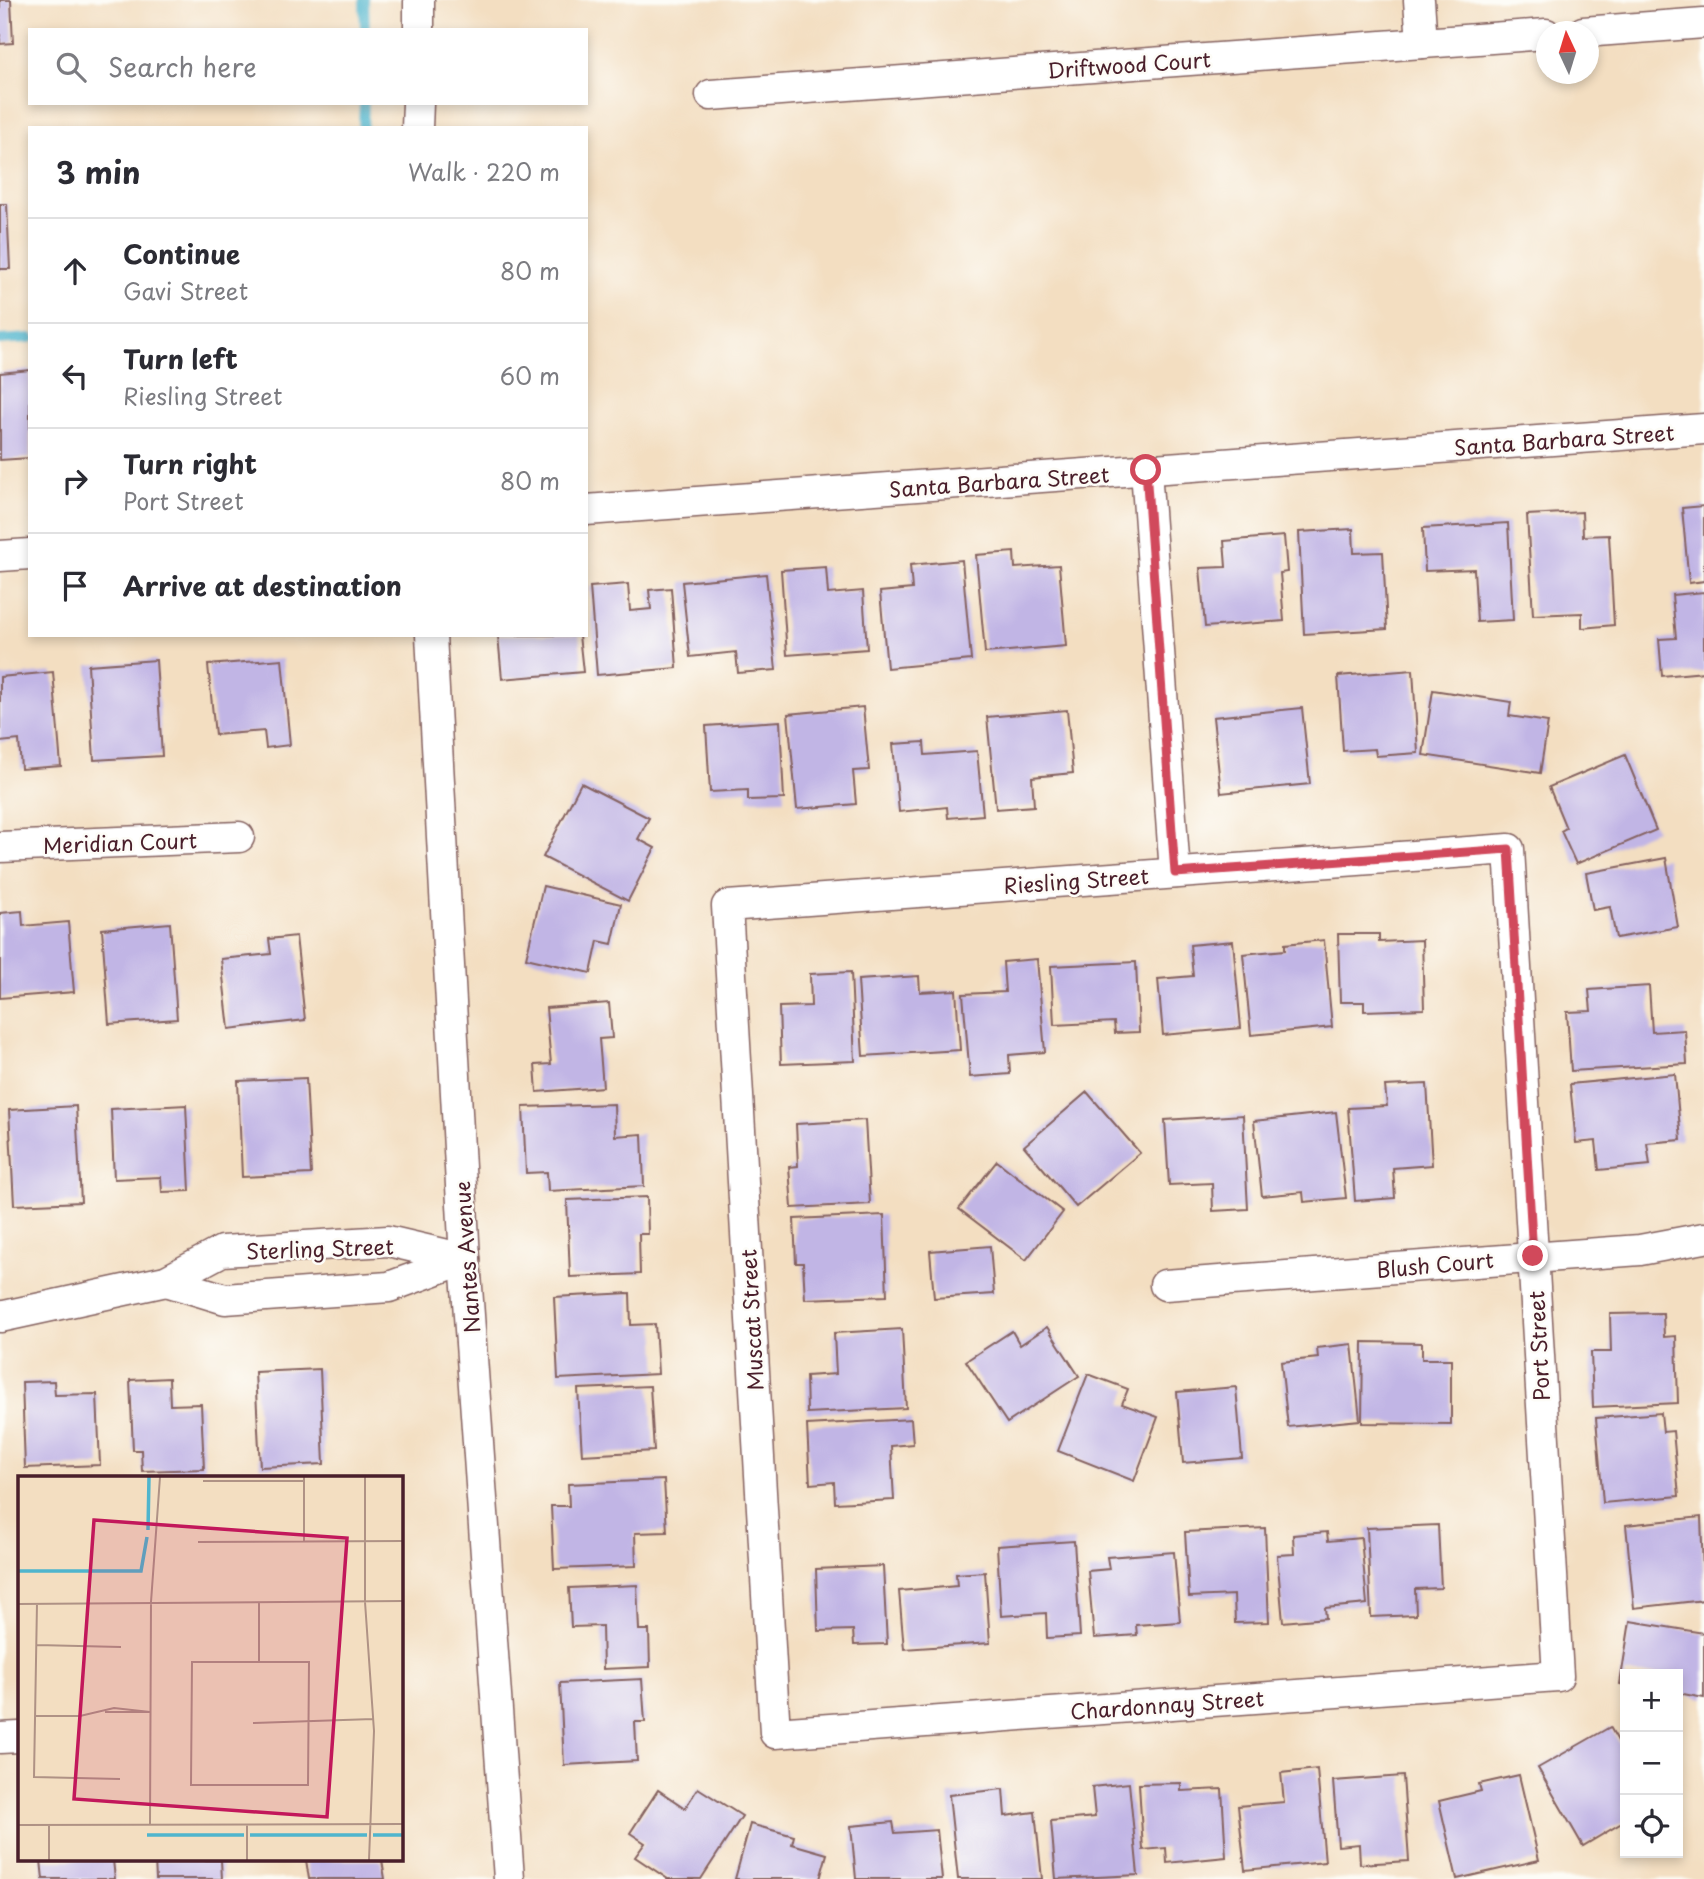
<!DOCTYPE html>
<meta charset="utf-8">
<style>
:root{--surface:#fff;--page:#f2f2f3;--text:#2b2b33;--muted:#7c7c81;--line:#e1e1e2}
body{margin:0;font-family:"Playpen Sans",sans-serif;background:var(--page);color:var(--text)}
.controls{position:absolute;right:21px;bottom:21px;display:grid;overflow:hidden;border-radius:0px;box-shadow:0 4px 10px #0003}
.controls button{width:63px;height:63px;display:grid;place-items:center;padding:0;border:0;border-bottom:2px solid var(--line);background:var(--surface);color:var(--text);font:35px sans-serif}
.compass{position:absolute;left:1536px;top:21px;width:63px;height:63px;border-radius:50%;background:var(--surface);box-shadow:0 4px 10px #0003;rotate:356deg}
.stop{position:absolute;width:21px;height:21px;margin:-16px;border:5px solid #d1495b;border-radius:50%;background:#fff}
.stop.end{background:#d1495b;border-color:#fff;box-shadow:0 2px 7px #0008}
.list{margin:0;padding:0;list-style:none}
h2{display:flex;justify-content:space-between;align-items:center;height:91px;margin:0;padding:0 28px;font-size:30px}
h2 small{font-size:23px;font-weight:400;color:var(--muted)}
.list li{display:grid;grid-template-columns:46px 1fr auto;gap:21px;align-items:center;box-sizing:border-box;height:105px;padding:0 28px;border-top:2px solid var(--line)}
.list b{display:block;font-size:26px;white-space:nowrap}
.list p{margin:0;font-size:23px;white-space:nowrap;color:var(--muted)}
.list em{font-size:23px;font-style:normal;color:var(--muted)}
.icon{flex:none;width:38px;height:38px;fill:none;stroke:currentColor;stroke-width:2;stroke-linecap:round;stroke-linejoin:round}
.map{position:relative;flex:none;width:1704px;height:1879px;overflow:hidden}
.search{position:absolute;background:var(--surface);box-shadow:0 4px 10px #0003;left:28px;top:28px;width:560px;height:77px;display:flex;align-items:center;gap:18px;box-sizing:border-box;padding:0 24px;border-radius:0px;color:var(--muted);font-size:26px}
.panel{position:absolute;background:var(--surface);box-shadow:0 4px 10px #0003;left:28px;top:126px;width:560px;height:511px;border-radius:0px}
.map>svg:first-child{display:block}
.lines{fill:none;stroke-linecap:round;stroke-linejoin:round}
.stream{stroke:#4fb5cd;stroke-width:10}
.building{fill:#c1b5e5}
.street-casing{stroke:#856260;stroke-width:33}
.street{stroke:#fff;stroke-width:30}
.route{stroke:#d1495b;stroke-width:9}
.labels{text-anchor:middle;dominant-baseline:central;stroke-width:5;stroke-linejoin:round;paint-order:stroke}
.street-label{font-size:21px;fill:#4a1f2b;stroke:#fdfcf7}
.inset-river{fill:none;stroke:#4fb5cd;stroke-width:3.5}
.inset-road{fill:none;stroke:#af9285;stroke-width:2}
.view{fill:#c2185b;fill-opacity:0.15;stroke:#c2185b;stroke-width:3.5}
.inset-edge{fill:none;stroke:#4a1f2b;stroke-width:3.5}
</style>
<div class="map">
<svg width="1704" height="1879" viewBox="0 0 1704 1879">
<rect width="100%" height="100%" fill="#fdfcf7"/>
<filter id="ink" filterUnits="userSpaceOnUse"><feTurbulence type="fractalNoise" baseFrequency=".0143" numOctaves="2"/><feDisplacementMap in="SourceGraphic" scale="14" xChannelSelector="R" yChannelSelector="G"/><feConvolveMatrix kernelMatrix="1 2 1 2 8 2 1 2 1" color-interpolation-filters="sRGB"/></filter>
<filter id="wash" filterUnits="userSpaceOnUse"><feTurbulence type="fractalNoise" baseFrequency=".00686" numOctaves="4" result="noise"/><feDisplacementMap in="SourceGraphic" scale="28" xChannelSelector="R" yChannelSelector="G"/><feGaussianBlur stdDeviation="1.57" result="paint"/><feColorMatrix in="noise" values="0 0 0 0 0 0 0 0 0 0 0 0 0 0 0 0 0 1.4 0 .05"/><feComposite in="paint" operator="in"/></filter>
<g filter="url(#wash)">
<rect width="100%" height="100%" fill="#f3dec1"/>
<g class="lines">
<g class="stream">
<polyline points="364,0 365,30"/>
<polyline points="363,128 364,103"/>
<polyline points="0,340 30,338"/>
</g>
</g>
<g id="blocks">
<g class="building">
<polygon points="0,0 11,0 13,43 0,44"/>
<polygon points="0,204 7,204 10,269 0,269"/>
<polygon points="30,370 30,458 0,460 0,373"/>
<polygon points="1704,506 1704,581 1689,583 1682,508"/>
<polygon points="1582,512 1583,536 1609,535 1614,625 1582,628 1582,613 1533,615 1527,515"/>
<polygon points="1508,523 1513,620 1477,622 1474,569 1425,571 1423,528"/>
<polygon points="1353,529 1354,553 1383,552 1387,629 1304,634 1299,532"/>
<polygon points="1284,536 1287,572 1280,573 1284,621 1205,627 1200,568 1226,567 1224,541"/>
<polygon points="1014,552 1015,568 1059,565 1066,646 985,653 976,555"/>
<polygon points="962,560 971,660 887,668 880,592 912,589 910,565"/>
<polygon points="826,567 828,594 863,591 867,649 787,655 781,570"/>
<polygon points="766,574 776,670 738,673 736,652 690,657 682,582"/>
<polygon points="628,584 630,611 651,609 649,590 671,588 677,668 597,675 590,587"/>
<polygon points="1704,592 1704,672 1662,676 1659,639 1676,638 1672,595"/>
<polygon points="498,635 579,635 583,672 502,679"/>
<polygon points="282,659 290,745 266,748 264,731 215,735 208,665"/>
<polygon points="156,660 162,756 94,760 88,665"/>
<polygon points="1413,670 1418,753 1376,756 1375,749 1343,751 1338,676"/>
<polygon points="53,672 61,766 21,769 19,740 0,742 0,677"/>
<polygon points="1433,690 1511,702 1509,716 1548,722 1540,773 1423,755"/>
<polygon points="863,707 869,770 853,771 856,804 797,809 788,714"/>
<polygon points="1302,708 1310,784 1221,793 1213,717"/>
<polygon points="1067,710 1073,773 1032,777 1034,806 996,809 987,717"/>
<polygon points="780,721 784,799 748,800 748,790 710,792 706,726"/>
<polygon points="924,742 925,755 977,751 983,815 948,818 947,807 899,812 893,744"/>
<polygon points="1625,755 1656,830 1576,864 1561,831 1566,828 1549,787"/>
<polygon points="581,783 649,818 638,839 655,848 628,901 543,857"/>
<polygon points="1666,858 1678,927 1616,938 1610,907 1593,910 1586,873"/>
<polygon points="543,886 621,904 612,944 598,941 591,973 526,958"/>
<polygon points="22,911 23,926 68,922 74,992 0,998 0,913"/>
<polygon points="170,923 177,1019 109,1024 102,929"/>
<polygon points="1338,934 1379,934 1379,942 1422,940 1424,1009 1364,1011 1364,1002 1340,1002"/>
<polygon points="296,936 305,1020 229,1029 221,959 271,954 269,939"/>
<polygon points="1324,940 1332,1027 1251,1035 1243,954 1285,950 1285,944"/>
<polygon points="1233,941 1241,1028 1163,1035 1158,979 1193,976 1190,945"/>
<polygon points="1037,959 1045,1052 1009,1055 1010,1074 970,1077 963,994 1005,992 1003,962"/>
<polygon points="1136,962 1139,1032 1115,1033 1114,1022 1054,1025 1051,966"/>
<polygon points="851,972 855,1061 781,1064 779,1007 811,1006 810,974"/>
<polygon points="919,976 920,992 956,990 960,1050 863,1056 858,980"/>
<polygon points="1649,986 1652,1032 1685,1030 1687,1064 1571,1071 1567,1012 1591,1011 1589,990"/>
<polygon points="609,1003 612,1038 599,1039 603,1087 537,1092 535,1065 551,1064 546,1008"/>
<polygon points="1675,1074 1681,1140 1647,1143 1650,1165 1599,1170 1596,1141 1576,1143 1570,1084"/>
<polygon points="306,1078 311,1174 242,1177 238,1081"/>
<polygon points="1427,1084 1432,1165 1393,1168 1395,1198 1355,1201 1348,1108 1387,1106 1385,1086"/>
<polygon points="1087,1092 1140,1153 1076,1207 1024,1146"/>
<polygon points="614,1104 615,1136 642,1134 644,1186 548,1191 547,1172 526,1173 523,1107"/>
<polygon points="186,1105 190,1191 162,1192 161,1177 114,1179 111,1109"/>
<polygon points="76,1106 81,1202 14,1205 9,1110"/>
<polygon points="1336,1112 1346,1198 1304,1202 1303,1192 1262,1196 1254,1121"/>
<polygon points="1243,1115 1248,1209 1213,1211 1212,1183 1169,1185 1165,1120"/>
<polygon points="865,1120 870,1204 792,1208 789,1167 798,1166 796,1124"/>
<polygon points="997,1161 1063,1212 1026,1260 959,1209"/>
<polygon points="647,1197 648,1234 639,1234 640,1274 570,1277 567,1200"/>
<polygon points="884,1215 887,1296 805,1299 803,1263 796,1263 794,1219"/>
<polygon points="990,1246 994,1294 934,1298 930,1251"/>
<polygon points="630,1293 631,1325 655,1324 658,1374 558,1379 554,1297"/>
<polygon points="1663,1313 1664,1337 1676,1336 1678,1403 1593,1407 1591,1352 1611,1352 1610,1314"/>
<polygon points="1047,1327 1079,1376 1007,1423 966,1361 1012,1331 1020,1345"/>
<polygon points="902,1329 906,1408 807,1413 806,1376 836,1374 834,1333"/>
<polygon points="1363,1342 1422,1343 1422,1359 1451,1359 1451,1424 1362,1423"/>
<polygon points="1352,1344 1360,1420 1288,1427 1281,1362 1318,1358 1317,1348"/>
<polygon points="320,1369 324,1464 260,1467 255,1372"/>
<polygon points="1088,1374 1128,1389 1122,1404 1158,1417 1134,1481 1058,1451"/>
<polygon points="169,1378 170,1405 201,1404 204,1469 142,1471 141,1450 133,1450 130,1380"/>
<polygon points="54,1381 55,1395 97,1394 100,1465 25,1468 22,1382"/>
<polygon points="650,1386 654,1451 582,1455 578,1389"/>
<polygon points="1236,1387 1242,1458 1183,1463 1177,1392"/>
<polygon points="1661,1413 1663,1432 1673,1431 1679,1496 1603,1503 1596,1418"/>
<polygon points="911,1419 913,1444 891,1446 894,1500 835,1503 834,1482 810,1484 807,1425"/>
<polygon points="664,1480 667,1532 635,1533 636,1566 554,1569 551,1506 569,1506 568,1484"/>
<polygon points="1701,1517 1704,1600 1634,1608 1626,1525"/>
<polygon points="1438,1525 1441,1588 1415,1589 1416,1615 1371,1617 1367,1528"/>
<polygon points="1265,1528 1269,1622 1235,1623 1234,1595 1189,1597 1185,1532"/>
<polygon points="1327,1532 1328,1541 1361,1538 1367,1604 1325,1608 1326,1618 1283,1622 1277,1555 1294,1554 1293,1535"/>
<polygon points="1074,1541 1080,1636 1047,1638 1046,1613 1001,1616 997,1546"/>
<polygon points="1174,1552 1180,1622 1136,1625 1137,1635 1094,1638 1088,1571 1109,1569 1107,1557"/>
<polygon points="883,1566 887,1644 854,1645 853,1630 818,1631 816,1569"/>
<polygon points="985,1572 990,1643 904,1649 899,1591 957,1586 956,1574"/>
<polygon points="637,1585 639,1630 649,1630 650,1667 603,1669 602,1626 571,1627 569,1588"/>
<polygon points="1630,1621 1704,1633 1704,1698 1678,1693 1678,1674 1625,1674 1625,1685 1620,1684"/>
<polygon points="642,1679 645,1722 635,1722 637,1761 564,1765 560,1683"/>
<polygon points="1610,1727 1625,1753 1625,1821 1583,1846 1538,1768"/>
<polygon points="1317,1769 1325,1862 1245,1870 1238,1806 1284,1802 1281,1773"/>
<polygon points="1519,1775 1539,1860 1457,1879 1439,1801 1481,1791 1479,1784"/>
<polygon points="1403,1776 1409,1861 1360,1864 1359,1844 1338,1846 1333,1781"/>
<polygon points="1129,1783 1138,1875 1056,1879 1051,1821 1095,1817 1092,1787"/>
<polygon points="1181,1783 1181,1791 1222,1789 1226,1857 1167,1863 1166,1848 1143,1850 1139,1784"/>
<polygon points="698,1788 742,1816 701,1879 668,1879 635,1857 645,1843 630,1833 658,1790 685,1808"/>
<polygon points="1003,1789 1005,1816 1035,1812 1042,1879 958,1879 949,1795"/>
<polygon points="893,1822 895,1833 937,1830 942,1879 856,1879 851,1826"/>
<polygon points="750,1824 794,1836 792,1844 827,1854 820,1879 735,1879"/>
<polygon points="41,1860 113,1860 115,1879 43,1879"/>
<polygon points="155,1860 221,1860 222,1879 156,1879"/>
<polygon points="306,1860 382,1860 385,1879 309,1879"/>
</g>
</g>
</g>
<g filter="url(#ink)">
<use href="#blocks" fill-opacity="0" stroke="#856260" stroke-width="2"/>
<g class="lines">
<defs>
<g id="street">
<polyline points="1419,0 1422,43"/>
<polyline points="419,30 419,0"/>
<polyline points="1583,32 1704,23"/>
<polyline points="711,95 1546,34"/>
<polyline points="417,128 418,103"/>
<polyline points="1146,470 1175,873"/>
<polyline points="586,510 1704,429"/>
<polyline points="0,556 30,554"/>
<polyline points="431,635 465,1259 509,1879"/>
<polyline points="0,847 239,837"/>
<polygon points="1509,849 1558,1676 775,1733 727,906"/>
<polyline points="166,1281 225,1299 389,1287 465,1259"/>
<polyline points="1165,1285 1640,1250 1704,1238"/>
<polyline points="0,1317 166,1281 222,1251 388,1241 465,1259"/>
<polyline points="0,1738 19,1737"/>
</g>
</defs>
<use href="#street" class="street-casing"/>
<use href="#street" class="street"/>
</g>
</g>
<g class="lines" filter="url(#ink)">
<polyline class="route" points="1146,470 1175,873 1509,849 1533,1256"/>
</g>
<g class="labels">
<g class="street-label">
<text transform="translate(1129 64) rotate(-4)">Driftwood Court</text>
<text transform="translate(1564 439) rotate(-4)">Santa Barbara Street</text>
<text transform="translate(999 481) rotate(-4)">Santa Barbara Street</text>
<text transform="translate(120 842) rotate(-2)">Meridian Court</text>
<text transform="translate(1076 880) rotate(-4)">Riesling Street</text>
<text transform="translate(320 1248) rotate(-2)">Sterling Street</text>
<text transform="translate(466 1257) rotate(-94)">Nantes Avenue</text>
<text transform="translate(1435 1264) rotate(-5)">Blush Court</text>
<text transform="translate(751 1320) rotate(-93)">Muscat Street</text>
<text transform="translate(1538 1346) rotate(-93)">Port Street</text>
<text transform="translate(1167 1704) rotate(-4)">Chardonnay Street</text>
</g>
</g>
<g transform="translate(18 1476)">
<rect width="385" height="385" fill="#f3dec1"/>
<path class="inset-river" d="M130,54L131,1M0,95H123L129,61M129,359H226M232,359H349M355,359H385"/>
<path class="inset-road" d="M286,1V65M347,1V126L356,255L351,384M185,5H286M180,66L385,65M241,126V186M19,127L16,301L102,303M0,128L385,125M19,169L103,171M174,186H291L290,309H173ZM87,236H132M17,240H62L96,232L132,236M235,247L355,243M0,349L385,348M31,349V384M132,349L133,126L142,1M229,384V348"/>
<path class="view" d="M76,44L329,62L309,341L56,323Z"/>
<rect width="385" height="385" class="inset-edge"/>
</g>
</svg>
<div class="controls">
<button>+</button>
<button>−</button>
<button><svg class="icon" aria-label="locate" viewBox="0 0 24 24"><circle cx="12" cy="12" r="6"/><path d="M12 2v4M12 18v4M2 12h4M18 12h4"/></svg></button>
</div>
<svg class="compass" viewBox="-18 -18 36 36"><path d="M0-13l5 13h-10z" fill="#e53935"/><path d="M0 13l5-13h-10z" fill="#7c7c81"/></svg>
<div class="stop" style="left:1146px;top:470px"></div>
<div class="stop end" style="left:1533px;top:1256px"></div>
<div class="search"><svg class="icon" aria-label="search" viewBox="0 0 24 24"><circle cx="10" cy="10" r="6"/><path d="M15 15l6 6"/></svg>Search here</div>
<section class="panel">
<h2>3 min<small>Walk · 220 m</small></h2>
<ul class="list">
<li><svg class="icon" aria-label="ahead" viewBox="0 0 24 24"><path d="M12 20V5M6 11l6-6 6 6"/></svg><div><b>Continue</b><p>Gavi Street</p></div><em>80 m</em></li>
<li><svg class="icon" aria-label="left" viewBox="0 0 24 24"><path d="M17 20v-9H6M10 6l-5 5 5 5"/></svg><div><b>Turn left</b><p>Riesling Street</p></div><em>60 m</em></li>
<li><svg class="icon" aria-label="right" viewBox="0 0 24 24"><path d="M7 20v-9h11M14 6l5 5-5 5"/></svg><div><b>Turn right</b><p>Port Street</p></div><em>80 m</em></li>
<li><svg class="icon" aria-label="arrive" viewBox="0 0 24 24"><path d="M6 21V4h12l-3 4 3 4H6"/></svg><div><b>Arrive at destination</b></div></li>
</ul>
</section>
</div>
